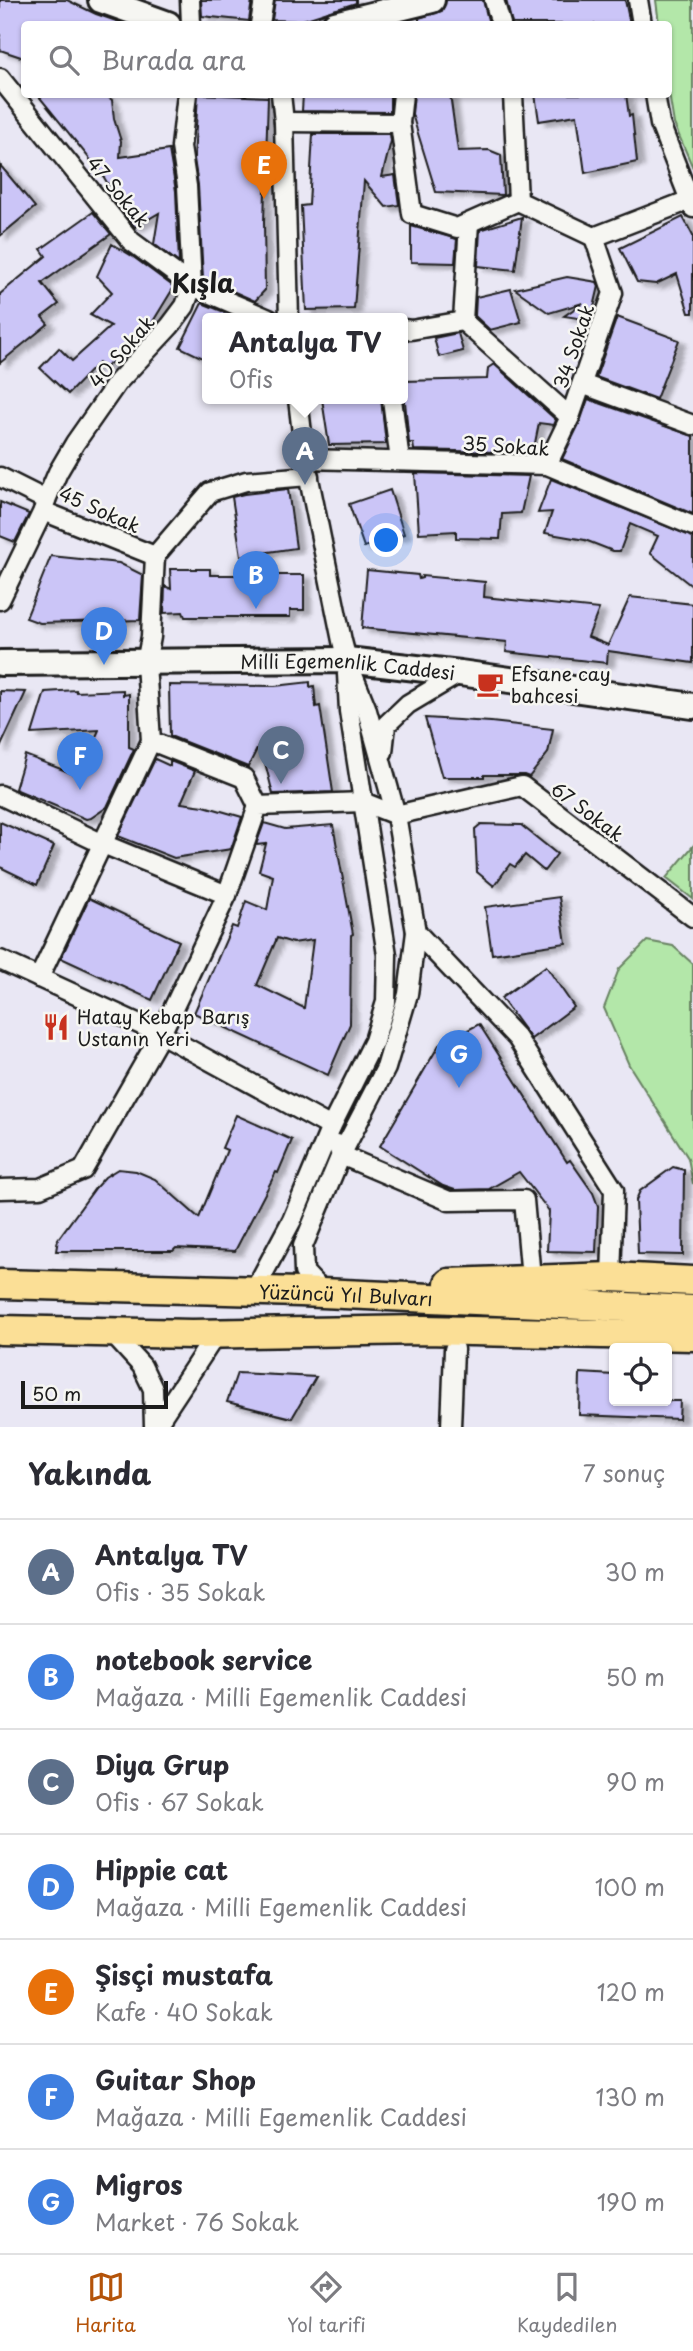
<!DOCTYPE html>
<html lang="tr">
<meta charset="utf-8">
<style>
:root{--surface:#fff;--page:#f7f7f7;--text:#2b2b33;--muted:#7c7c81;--line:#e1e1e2;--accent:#b45309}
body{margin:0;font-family:"Playpen Sans",sans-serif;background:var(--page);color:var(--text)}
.controls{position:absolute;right:21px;bottom:21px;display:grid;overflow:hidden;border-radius:7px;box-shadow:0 2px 5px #0004}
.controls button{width:63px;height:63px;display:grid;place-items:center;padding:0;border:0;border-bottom:2px solid var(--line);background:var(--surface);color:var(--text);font:35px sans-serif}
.scale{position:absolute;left:21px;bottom:18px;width:147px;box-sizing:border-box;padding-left:7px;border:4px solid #1c1c1c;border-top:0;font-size:19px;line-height:24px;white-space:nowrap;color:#1c1c1c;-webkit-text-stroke:5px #f6f6f2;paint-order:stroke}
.you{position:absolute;left:387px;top:541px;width:24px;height:24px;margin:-18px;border:5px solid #fff;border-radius:50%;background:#1a73e8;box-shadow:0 0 0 10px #1a73e833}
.badge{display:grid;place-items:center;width:46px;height:46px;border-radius:50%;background:var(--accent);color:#fff;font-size:23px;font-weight:700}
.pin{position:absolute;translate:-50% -58px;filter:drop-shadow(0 2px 4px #0008)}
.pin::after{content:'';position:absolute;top:37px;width:24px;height:21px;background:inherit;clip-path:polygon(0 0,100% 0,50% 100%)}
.popup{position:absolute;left:202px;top:313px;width:206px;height:91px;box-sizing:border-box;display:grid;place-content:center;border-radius:7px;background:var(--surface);filter:drop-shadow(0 2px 5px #0005);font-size:23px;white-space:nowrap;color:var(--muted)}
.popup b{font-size:26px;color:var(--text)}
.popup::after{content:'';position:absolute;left:50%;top:100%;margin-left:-14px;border:14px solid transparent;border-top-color:var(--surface)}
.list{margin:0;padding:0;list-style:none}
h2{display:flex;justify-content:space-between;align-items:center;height:91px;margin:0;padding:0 28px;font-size:30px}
h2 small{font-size:23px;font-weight:400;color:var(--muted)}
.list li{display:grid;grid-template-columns:46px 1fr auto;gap:21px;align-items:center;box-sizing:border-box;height:105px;padding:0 28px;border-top:2px solid var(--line)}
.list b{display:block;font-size:26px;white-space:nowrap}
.list p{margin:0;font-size:23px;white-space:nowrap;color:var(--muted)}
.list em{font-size:23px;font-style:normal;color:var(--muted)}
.icon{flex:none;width:38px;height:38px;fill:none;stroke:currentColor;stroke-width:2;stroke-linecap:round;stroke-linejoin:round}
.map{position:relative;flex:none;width:693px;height:1427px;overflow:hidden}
.search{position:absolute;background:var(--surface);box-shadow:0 2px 5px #0004;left:21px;right:21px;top:21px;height:77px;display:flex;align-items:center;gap:18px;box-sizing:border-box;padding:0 24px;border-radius:7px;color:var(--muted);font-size:26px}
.sheet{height:826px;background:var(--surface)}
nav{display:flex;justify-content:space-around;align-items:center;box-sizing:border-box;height:98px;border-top:2px solid var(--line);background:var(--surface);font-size:19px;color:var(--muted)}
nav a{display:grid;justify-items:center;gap:4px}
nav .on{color:var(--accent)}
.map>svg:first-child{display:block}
.green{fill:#b3e7a9;stroke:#688262;stroke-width:2}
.building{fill:#cbc5f7;stroke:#1c1c1c;stroke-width:2;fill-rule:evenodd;filter:url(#shadow)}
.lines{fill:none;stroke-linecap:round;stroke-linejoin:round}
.street-casing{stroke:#1c1c1c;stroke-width:23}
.secondary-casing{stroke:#1c1c1c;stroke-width:30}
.primary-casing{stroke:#1c1c1c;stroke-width:33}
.street{stroke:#f6f6f2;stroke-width:18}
.secondary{stroke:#f6f6f2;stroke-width:24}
.primary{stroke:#fbdf96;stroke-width:28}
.labels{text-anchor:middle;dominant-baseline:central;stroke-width:5;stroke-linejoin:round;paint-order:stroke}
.street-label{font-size:19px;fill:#1c1c1c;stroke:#f6f6f2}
.poi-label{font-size:19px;fill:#1c1c1c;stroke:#f6f6f2;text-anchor:start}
.district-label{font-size:26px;font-weight:bold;fill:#1c1c1c;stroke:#f6f6f2}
</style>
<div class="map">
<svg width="693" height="1427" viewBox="0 0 693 1427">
<defs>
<filter id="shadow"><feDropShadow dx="7" dy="4" stdDeviation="2" flood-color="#0004"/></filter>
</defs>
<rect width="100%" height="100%" fill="#e9e7f4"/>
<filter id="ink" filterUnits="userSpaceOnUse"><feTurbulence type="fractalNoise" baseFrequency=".0143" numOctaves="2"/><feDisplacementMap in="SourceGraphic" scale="14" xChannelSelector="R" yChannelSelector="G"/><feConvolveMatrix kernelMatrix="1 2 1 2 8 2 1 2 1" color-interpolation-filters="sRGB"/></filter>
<g filter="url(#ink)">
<g class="green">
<polygon points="656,0 693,0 693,168 674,124 668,87 668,24 659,24"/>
<polygon points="693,846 693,899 666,878"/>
<polygon points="647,941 673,946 693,964 693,1184 688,1158 629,1065 604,1008 619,969"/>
</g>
<g class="building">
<polygon points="0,0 67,0 96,14 125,24 24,24 24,58 0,50"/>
<polygon points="201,0 252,0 249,21 202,16"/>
<polygon points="275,0 356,0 356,3 300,21 272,20"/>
<polygon points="446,0 483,0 489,24 419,24 419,18 442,11"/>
<polygon points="506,0 625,0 630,24 512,24"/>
<polygon points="37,94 104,94 112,100 114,119 121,141 120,157 169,150 176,191 179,263 154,244 159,213 135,227 112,199 115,196 102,174"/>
<polygon points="198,94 268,97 264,222 265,290 255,301 203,278 198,185 194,159"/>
<polygon points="303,94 390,94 390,112 302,111"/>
<polygon points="414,94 450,94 458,151 489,150 501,155 503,195 436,192 412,114"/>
<polygon points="535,94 626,94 629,116 632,115 637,162 585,173 577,115 539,121"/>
<polygon points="313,134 390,134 391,141 382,177 395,175 399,205 386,207 364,181 354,309 306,310 301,206 309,205"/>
<polygon points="0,165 35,207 0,236"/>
<polygon points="93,212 111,234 42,283 59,304 42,317 48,324 0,363 0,294 46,256 41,249"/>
<polygon points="522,217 515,270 478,266 480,230"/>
<polygon points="683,217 693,236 693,313 689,313 677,274 656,284 637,282 620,248"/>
<polygon points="411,226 457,239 455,263 411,262"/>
<polygon points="112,244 132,256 174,287 141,341 104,368 98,363 68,394 40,368 59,348 72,361 111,326 90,315 112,292 97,276"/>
<polygon points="567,277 597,282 599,286 591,320 564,316 583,303 549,313 515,289"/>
<polygon points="511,289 521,322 490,330 475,316 476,297"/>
<polygon points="202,303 239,318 207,319 207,360 180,347"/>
<polygon points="617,317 679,340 656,399 596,377"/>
<polygon points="458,333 463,351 439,357 434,338"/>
<polygon points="494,364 556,420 554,425 539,423 533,453 414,450 413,443 409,443 403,381 487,379 488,368"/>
<polygon points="322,399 381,399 386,444 329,445"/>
<polygon points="588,399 693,436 693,514 562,459 580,422"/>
<polygon points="415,473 529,476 521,513 502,514 500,539 456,538 456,531 419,533"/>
<polygon points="551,479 693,537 693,587 650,553 658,536 630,524 620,551 613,551 585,540 545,533 552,512 538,513"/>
<polygon points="288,489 296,548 241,556 232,497 244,494"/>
<polygon points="390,490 404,534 364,547 349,504"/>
<polygon points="0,502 29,514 15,542 0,536"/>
<polygon points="51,556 119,563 143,575 140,620 40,623 26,618"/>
<polygon points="170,569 210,569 210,575 304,575 304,610 290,610 290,617 185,617 183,612 164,613 165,586 171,589"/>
<polygon points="367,570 418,575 419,579 422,578 422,576 485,582 484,597 599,609 588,637 608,645 630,597 693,604 693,663 608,651 607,663 506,652 507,642 362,628"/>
<polygon points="310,682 310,687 314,686 316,707 320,706 333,792 273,794 260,743 248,767 170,736 169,685 275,686"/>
<polygon points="76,690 76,692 123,690 123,695 129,694 129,747 134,749 107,807 91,818 86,819 15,789 25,755 76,775 80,765 83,766 99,730 32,734 45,692"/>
<polygon points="0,691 26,692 0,748"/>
<polygon points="425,718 491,722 553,729 548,753 529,777 524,775 484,775 484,777 442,777"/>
<polygon points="155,759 170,766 170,761 195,771 181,803 204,806 242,817 231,849 174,858 118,836"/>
<polygon points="0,822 54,846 37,885 0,867"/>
<path d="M264,823L285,829L333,825L353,934L351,935L350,1024L328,1075L194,1013L232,926L237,928L246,901L267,910L273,876L259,871L266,844L256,845ZM277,938L293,943L313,940L304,1008L257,985Z"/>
<polygon points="481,824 521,825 557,854 544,871 525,855 515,867 510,864 494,886 477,872 475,829"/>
<polygon points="559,897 566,943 492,954 485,907"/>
<polygon points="89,898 179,941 152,1000 61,958"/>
<polygon points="546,966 574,1007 531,1039 501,998"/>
<polygon points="479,1024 567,1162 570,1160 593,1193 598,1206 596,1252 547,1251 549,1211 519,1172 489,1189 455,1190 443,1186 380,1146 439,1045"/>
<polygon points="236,1115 292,1140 278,1173 276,1172 235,1251 176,1248 173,1251 56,1251 58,1239 96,1187 105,1177 118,1169 136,1171 155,1179 199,1218 227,1150 222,1148"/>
<polygon points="673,1167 684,1170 683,1255 638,1254 636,1200 640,1191"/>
<polygon points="237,1373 316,1377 292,1418 227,1402"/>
<polygon points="580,1373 614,1375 614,1401 680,1401 679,1419 579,1415"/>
</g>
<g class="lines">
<defs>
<g id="street">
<polyline points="190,0 191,24"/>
<polyline points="494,0 501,24"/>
<polyline points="638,0 642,24"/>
<polyline points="260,24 264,0"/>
<polyline points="0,78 131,241 192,286 269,319"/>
<polyline points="281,94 284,122 289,319"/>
<polyline points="513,94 518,201 594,237 690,200"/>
<polyline points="655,94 660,124 693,208"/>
<polyline points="284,122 400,123 412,214 457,228 518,201"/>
<polyline points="400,123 403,94"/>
<polyline points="463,321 570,417"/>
<polyline points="403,329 411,330 463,321 469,223"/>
<polyline points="582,384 693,425"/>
<polyline points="298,399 305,459 342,641 347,660 366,707 396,815 416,932 408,994 386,1068 341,1155 303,1246 304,1272 318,1287"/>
<polyline points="392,399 400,461"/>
<polyline points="305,459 547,465 693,526"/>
<polyline points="547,465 570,417 613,293 594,237"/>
<polyline points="0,477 46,500 43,511 155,556"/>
<polyline points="46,500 58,472 75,443 117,383 170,326 185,306 192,286 187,186 181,147 187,94"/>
<polyline points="155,556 210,492 246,481 309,476"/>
<polyline points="0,600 43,511"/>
<polyline points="151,741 244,778 258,806"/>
<polyline points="383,752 386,725 408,704 460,673"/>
<polyline points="0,795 103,844 227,895"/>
<polyline points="416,932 517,1038 614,1190 611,1277"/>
<polyline points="0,960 161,1034 331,1127"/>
<polyline points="39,978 151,741 146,663 151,637 155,556"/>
<polyline points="337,1144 341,1155 449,1201 524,1200 531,1278"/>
<polyline points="0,1189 40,1188 83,1170 161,1034 227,895 258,806 363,802 396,815 522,786 693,917"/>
<polyline points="254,1291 292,1220 331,1127 374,1041 386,1002 387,955 349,711 347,674"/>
<polyline points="110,1331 142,1366 153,1389 154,1427"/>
<polyline points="155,1427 211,1342"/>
<polyline points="451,1427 454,1349"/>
</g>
<g id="secondary">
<polyline points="101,0 168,24"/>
<polyline points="335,24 432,0"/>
<path id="s1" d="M0,663L347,660L460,673L693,706"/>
</g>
<g id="primary">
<polyline points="449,1283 611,1277 693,1281"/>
<path id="s2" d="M0,1284L300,1292L693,1310"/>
<polyline points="0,1330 192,1334 424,1330 693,1336"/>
</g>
</defs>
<use href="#street" class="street-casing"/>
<use href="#secondary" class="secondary-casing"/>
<use href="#primary" class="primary-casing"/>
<use href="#street" class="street"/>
<use href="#secondary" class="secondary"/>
<use href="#primary" class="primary"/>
</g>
</g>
<defs>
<symbol id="cafe-bare" viewBox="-9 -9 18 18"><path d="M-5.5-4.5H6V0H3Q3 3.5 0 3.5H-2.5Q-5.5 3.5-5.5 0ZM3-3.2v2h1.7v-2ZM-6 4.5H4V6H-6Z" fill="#c8321e" stroke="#f6f6f2" stroke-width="2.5" paint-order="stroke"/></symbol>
<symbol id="restaurant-bare" viewBox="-9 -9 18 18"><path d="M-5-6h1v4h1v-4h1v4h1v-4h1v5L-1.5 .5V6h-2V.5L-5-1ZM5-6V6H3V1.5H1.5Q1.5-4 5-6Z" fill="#c8321e" stroke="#f6f6f2" stroke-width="2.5" paint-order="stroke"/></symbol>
</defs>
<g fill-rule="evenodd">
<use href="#cafe-bare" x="471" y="665" width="38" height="38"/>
<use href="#restaurant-bare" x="37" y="1008" width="38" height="38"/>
</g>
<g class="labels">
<g class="street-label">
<text transform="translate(119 191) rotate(50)">47 Sokak</text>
<text transform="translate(573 346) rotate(-71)">34 Sokak</text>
<text transform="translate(121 351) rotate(-49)">40 Sokak</text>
<text transform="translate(506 445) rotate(4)">35 Sokak</text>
<text transform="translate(100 509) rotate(24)">45 Sokak</text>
<text stroke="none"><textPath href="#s1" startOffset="348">Milli Egemenlik Caddesi</textPath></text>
<text transform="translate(588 811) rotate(37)">67 Sokak</text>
<text stroke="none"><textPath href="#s2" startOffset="346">Yüzüncü Yıl Bulvarı</textPath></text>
</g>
<g class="poi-label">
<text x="511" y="673">Efsane cay<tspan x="511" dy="22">bahcesi</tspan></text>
<text x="77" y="1016">Hatay Kebap Barış<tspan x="77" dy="22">Ustanın Yeri</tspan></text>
</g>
<g class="district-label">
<text x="203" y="282">Kışla</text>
</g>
</g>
</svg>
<div class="controls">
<button><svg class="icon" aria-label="locate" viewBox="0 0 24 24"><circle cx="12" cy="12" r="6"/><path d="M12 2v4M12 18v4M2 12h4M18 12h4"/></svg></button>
</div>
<div class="scale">50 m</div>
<div class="you"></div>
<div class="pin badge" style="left:305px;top:485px;background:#5c6f8a">A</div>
<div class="popup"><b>Antalya TV</b>Ofis</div>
<div class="pin badge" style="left:256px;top:609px;background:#3f7fe0">B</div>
<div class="pin badge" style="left:281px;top:784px;background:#5c6f8a">C</div>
<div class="pin badge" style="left:104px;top:665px;background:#3f7fe0">D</div>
<div class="pin badge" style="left:264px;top:199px;background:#e8710a">E</div>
<div class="pin badge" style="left:80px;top:790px;background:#3f7fe0">F</div>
<div class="pin badge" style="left:459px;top:1088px;background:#3f7fe0">G</div>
<div class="search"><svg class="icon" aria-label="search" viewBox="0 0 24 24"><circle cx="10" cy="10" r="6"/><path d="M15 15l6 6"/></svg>Burada ara</div>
</div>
<section class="sheet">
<h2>Yakında<small>7 sonuç</small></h2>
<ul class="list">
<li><span class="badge" style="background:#5c6f8a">A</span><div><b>Antalya TV</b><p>Ofis · 35 Sokak</p></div><em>30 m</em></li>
<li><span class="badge" style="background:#3f7fe0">B</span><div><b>notebook service</b><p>Mağaza · Milli Egemenlik Caddesi</p></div><em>50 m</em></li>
<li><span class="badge" style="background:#5c6f8a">C</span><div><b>Diya Grup</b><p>Ofis · 67 Sokak</p></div><em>90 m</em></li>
<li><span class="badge" style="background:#3f7fe0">D</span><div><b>Hippie cat</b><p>Mağaza · Milli Egemenlik Caddesi</p></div><em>100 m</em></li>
<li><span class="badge" style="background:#e8710a">E</span><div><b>Şisçi mustafa</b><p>Kafe · 40 Sokak</p></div><em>120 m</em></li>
<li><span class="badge" style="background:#3f7fe0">F</span><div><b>Guitar Shop</b><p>Mağaza · Milli Egemenlik Caddesi</p></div><em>130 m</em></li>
<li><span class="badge" style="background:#3f7fe0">G</span><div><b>Migros</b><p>Market · 76 Sokak</p></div><em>190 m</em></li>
</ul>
</section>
<nav>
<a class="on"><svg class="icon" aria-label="map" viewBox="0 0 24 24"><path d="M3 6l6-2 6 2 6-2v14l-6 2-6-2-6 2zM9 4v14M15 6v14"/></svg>Harita</a>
<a><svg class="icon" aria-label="directions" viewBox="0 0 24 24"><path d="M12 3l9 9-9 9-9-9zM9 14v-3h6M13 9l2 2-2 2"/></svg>Yol tarifi</a>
<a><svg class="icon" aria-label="saved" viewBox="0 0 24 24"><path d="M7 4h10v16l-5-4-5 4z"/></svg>Kaydedilen</a>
</nav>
